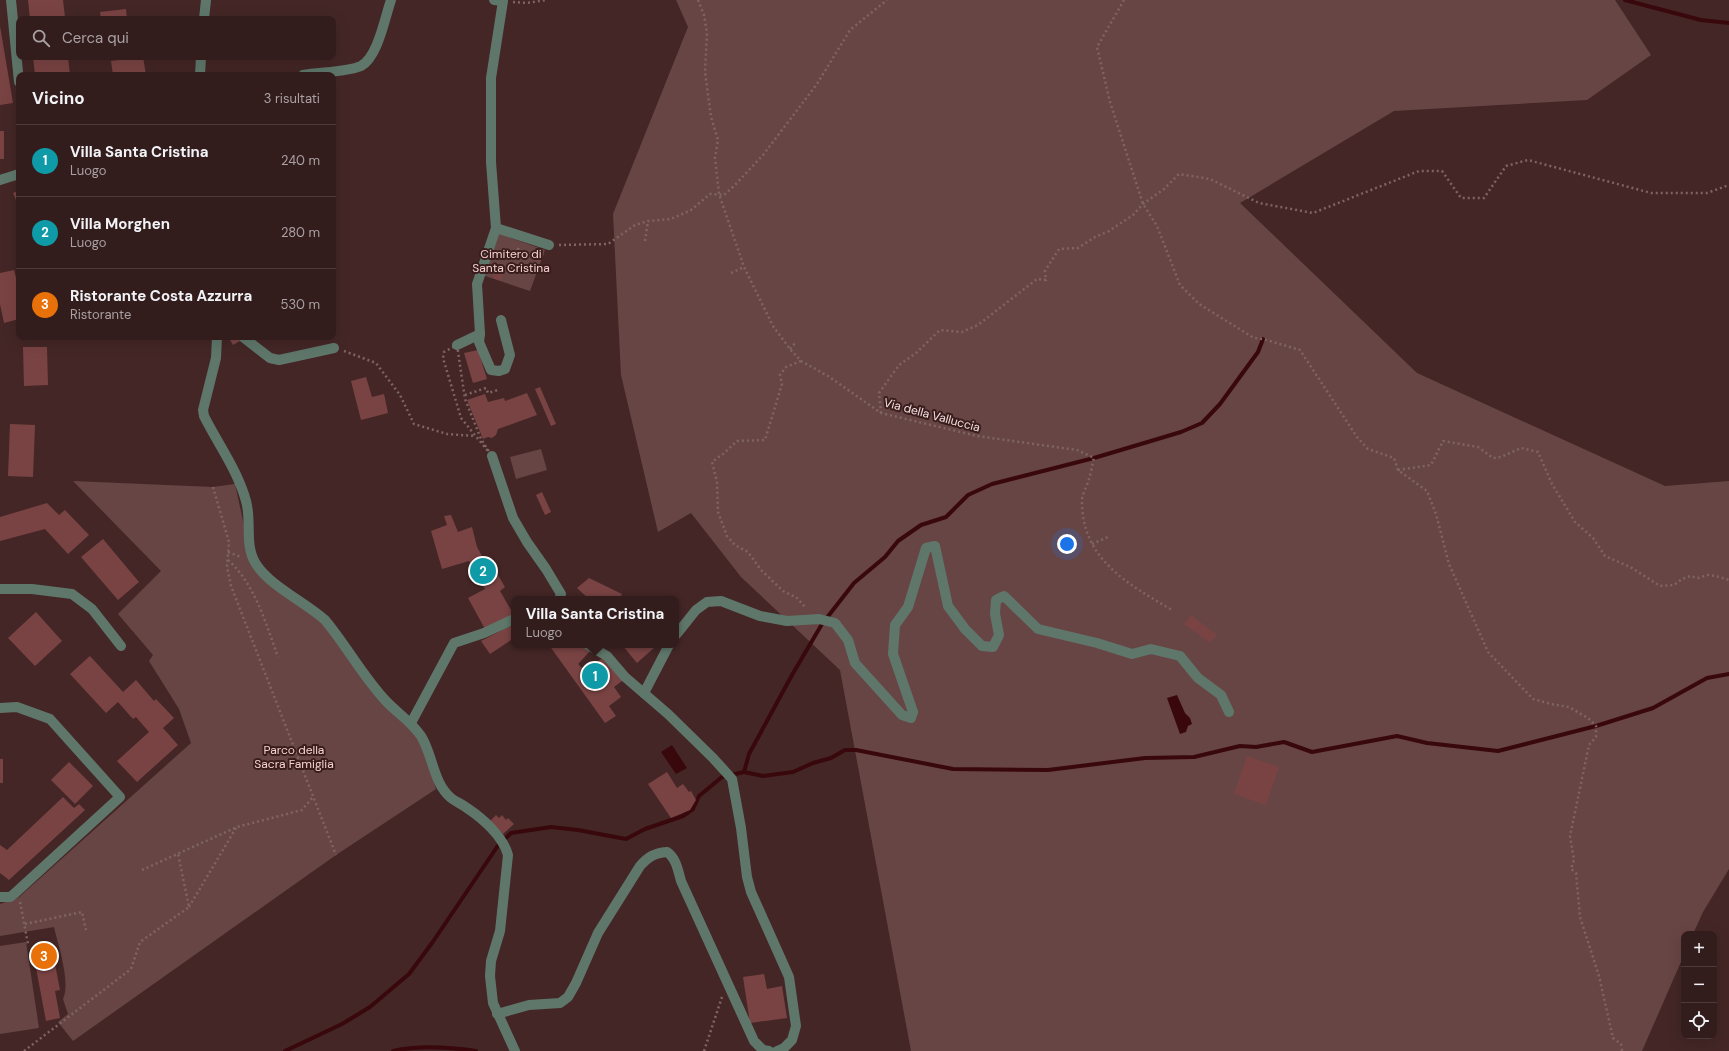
<!DOCTYPE html>
<html lang="it">
<meta charset="utf-8">
<style>
:root{--surface:#331c1c;--page:#3b2525;--text:#f1f3f6;--muted:#a9a1a3;--line:#4e3a3b;--accent:#8bbbb9}
body{margin:0;font-family:"DM Sans",sans-serif;background:var(--page);color:var(--text)}
.controls{position:absolute;right:12px;bottom:12px;display:grid;overflow:hidden;border-radius:8px;box-shadow:0 4px 16px #0002}
.controls button{width:36px;height:36px;display:grid;place-items:center;padding:0;border:0;border-bottom:1px solid var(--line);background:var(--surface);color:var(--text);font:20px sans-serif}
.you{position:absolute;left:1067px;top:544px;width:14px;height:14px;margin:-10px;border:3px solid #fff;border-radius:50%;background:#1a73e8;box-shadow:0 0 0 6px #1a73e833}
.badge{display:grid;place-items:center;width:26px;height:26px;border-radius:50%;background:var(--accent);color:#fff;font-size:13px;font-weight:700}
.pin{position:absolute;translate:-50% -50%;border:2px solid #fff;box-shadow:0 1px 4px #0006}
.popup{position:absolute;left:511px;top:596px;width:168px;height:52px;box-sizing:border-box;display:grid;place-content:center;border-radius:8px;background:var(--surface);filter:drop-shadow(0 1px 3px #0005);font-size:13px;white-space:nowrap;color:var(--muted)}
.popup b{font-size:15px;color:var(--text)}
.popup::after{content:'';position:absolute;left:50%;top:100%;margin-left:-8px;border:8px solid transparent;border-top-color:var(--surface)}
.list{margin:0;padding:0;list-style:none}
h2{display:flex;justify-content:space-between;align-items:center;height:52px;margin:0;padding:0 16px;font-size:17px}
h2 small{font-size:13px;font-weight:400;color:var(--muted)}
.list li{display:grid;grid-template-columns:26px 1fr auto;gap:12px;align-items:center;box-sizing:border-box;height:72px;padding:0 16px;border-top:1px solid var(--line)}
.list b{display:block;font-size:15px;white-space:nowrap}
.list p{margin:0;font-size:13px;white-space:nowrap;color:var(--muted)}
.list em{font-size:13px;font-style:normal;color:var(--muted)}
.icon{flex:none;width:22px;height:22px;fill:none;stroke:currentColor;stroke-width:2;stroke-linecap:round;stroke-linejoin:round}
.map{position:relative;flex:none;width:1729px;height:1051px;overflow:hidden}
.search{position:absolute;background:var(--surface);box-shadow:0 4px 16px #0002;left:16px;top:16px;width:320px;height:44px;display:flex;align-items:center;gap:10px;box-sizing:border-box;padding:0 14px;border-radius:8px;color:var(--muted);font-size:15px}
.panel{position:absolute;background:var(--surface);box-shadow:0 4px 16px #0002;left:16px;top:72px;width:320px;height:268px;border-radius:8px}
.map>svg:first-child{display:block}
.green{fill:#684545}
.water{fill:#39080d}
.lines{fill:none;stroke-linecap:round;stroke-linejoin:round}
.stream{stroke:#39080d;stroke-width:4}
.building{fill:#7a4343}
.path{stroke:#7f6464;stroke-width:2.5;stroke-dasharray:2 3;stroke-linecap:butt}
.minor{stroke:#5f776b;stroke-width:10}
.labels{text-anchor:middle;dominant-baseline:central;stroke-width:4;stroke-linejoin:round;paint-order:stroke}
.park-label{font-size:12px;fill:#f6d1d0;stroke:#391c1c}
.street-label{font-size:12px;fill:#f4e0df;stroke:#391c1c}
</style>
<div class="map">
<svg width="1729" height="1051" viewBox="0 0 1729 1051">
<rect width="100%" height="100%" fill="#442626"/>
<g class="green">
<polygon points="676,0 1615,0 1651,55 1587,100 1394,111 1240,203 1417,373 1665,486 1729,481 1729,869 1703,912 1693,934 1684,934 1684,955 1642,1051 911,1051 840,670 741,577 691,513 658,532 621,375 613,214 688,27"/>
<polygon points="497,233 545,250 530,291 482,275"/>
<polygon points="541,449 547,470 516,479 510,457"/>
<path d="M73,481L213,487L235,484L252,562L324,625L407,723L424,750L436,789L336,855L73,1041L58,1022L68,1014L63,999C71,982 58,945 54,927L0,936V904L18,898L191,743L179,709L149,661L153,655L118,614L161,571Z"/>
<polygon points="26,942 39,1028 0,1034 0,946"/>
</g>
<g class="water">
<polygon points="1177,695 1185,713 1190,718 1192,724 1188,726 1186,732 1180,734 1167,698"/>
<polygon points="672,745 687,768 676,774 661,752"/>
</g>
<g class="lines">
<g class="stream">
<polyline points="1625,0 1701,20 1729,23"/>
<polyline points="744,772 749,754 792,675 822,624 854,583 885,557 898,541 921,525 946,517 968,495 992,484 1094,458 1181,432 1202,423 1220,404 1258,352 1263,339"/>
<polyline points="285,1051 342,1024 370,1007 409,974 432,943 497,847 511,833 551,827 578,830 626,839 645,829 683,816 693,809 699,796 722,777 744,772 763,776 793,772 813,763 831,758 845,750 856,750 953,769 1048,770 1145,758 1194,757 1240,746 1256,747 1284,742 1312,752 1397,736 1427,743 1498,751 1596,726 1653,708 1707,678 1729,674"/>
<path d="M393,1051C420,1045 449,1047 476,1051"/>
</g>
</g>
<g class="building">
<polygon points="28,0 63,0 65,17 30,19"/>
<polygon points="126,9 127,19 101,19 100,12"/>
<polygon points="0,26 13,103 0,105"/>
<polygon points="33,57 68,57 70,75 35,75"/>
<polygon points="143,57 146,75 113,75 111,61"/>
<rect x="0" y="131" width="4" height="28"/>
<polygon points="19,191 19,207 13,193"/>
<polygon points="538,252 544,254 540,262 535,260"/>
<polygon points="497,267 505,270 501,281 493,278"/>
<polygon points="14,270 19,290 19,319 4,323 0,304 0,273"/>
<polygon points="236,337 240,341 233,345 230,340"/>
<polygon points="23,347 47,347 48,385 24,386"/>
<polygon points="478,350 487,379 473,383 464,353"/>
<polygon points="366,377 372,397 384,394 388,413 361,420 351,381"/>
<polygon points="540,387 556,424 551,426 535,389"/>
<polygon points="527,393 537,415 498,429 496,435 492,438 488,437 483,439 467,400 485,394 488,402 504,398 505,401"/>
<polygon points="10,424 35,425 33,477 8,476"/>
<polygon points="542,492 551,512 545,515 536,495"/>
<polygon points="47,503 59,515 65,510 89,535 68,554 45,529 0,541 0,517"/>
<polygon points="451,515 458,532 472,527 477,547 491,572 495,570 505,587 500,591 514,615 485,629 468,598 485,589 469,561 442,569 431,531 447,525 444,516"/>
<polygon points="103,539 139,582 118,600 81,557"/>
<polygon points="589,578 622,594 620,599 589,599 577,588"/>
<polygon points="36,612 62,641 35,666 8,638"/>
<polygon points="1191,615 1217,635 1210,643 1184,624"/>
<polygon points="514,624 514,638 490,654 481,641"/>
<polygon points="549,645 585,645 592,649 578,664 585,671 604,657 622,681 614,687 621,697 609,706 616,716 605,723"/>
<polygon points="622,645 654,645 655,647 637,663"/>
<polygon points="90,656 123,692 136,680 154,701 156,699 174,718 163,728 178,745 137,782 117,761 149,732 136,717 133,719 118,702 106,713 70,674"/>
<polygon points="1247,756 1279,767 1266,805 1234,794"/>
<rect x="0" y="759" width="3" height="24"/>
<polygon points="69,762 93,786 75,804 51,780"/>
<polygon points="667,772 677,788 683,784 689,792 691,791 696,800 690,810 671,818 648,784"/>
<polygon points="63,797 74,808 79,804 85,810 9,880 0,873 0,845 7,850"/>
<polygon points="496,815 499,818 502,815 506,820 508,818 514,824 503,834 490,821"/>
<polygon points="52,948 60,990 55,991 60,1018 46,1021 33,952"/>
<polygon points="764,974 767,989 782,986 787,1018 750,1023 743,977"/>
</g>
<g class="lines">
<g class="path">
<path d="M698,0L704,15L707,33L705,72L711,117L718,140L715,158L719,194L744,267L773,326L790,349L801,361L828,376L881,413L977,436L1077,450L1094,458C1092,465 1091,473 1089,479C1087,486 1081,496 1082,503C1083,560 1128,584 1172,610"/>
<polyline points="1124,0 1097,47 1110,102 1143,204 1157,226 1180,285 1199,304 1254,338 1263,339 1300,350 1357,437 1368,449 1394,458 1398,470 1427,491 1436,514 1449,564 1488,652 1533,699 1551,704 1569,707 1588,718 1596,726 1596,737 1589,745 1570,836 1574,860 1571,869 1576,873 1580,917 1599,976 1613,1038 1621,1044 1622,1051"/>
<polyline points="513,2 527,3 547,0"/>
<polyline points="645,241 648,221"/>
<polyline points="559,245 608,244 635,225 648,221 671,219 691,210 710,194 724,195 735,185 763,155 817,84 850,30 887,0"/>
<polyline points="512,269 519,246"/>
<polyline points="731,273 744,267"/>
<polygon points="457,345 465,399 481,439 492,456 461,418 443,358 444,352"/>
<polyline points="790,349 796,342"/>
<polyline points="344,351 376,363 400,395 414,424 447,434 475,436"/>
<polyline points="801,361 786,367 780,375 782,384 765,440 737,441 723,454 712,462 717,482 718,512 727,536 735,545 748,552 761,570 783,591 797,598 806,608"/>
<polyline points="465,395 486,388 488,393 498,390"/>
<polyline points="881,413 879,393 899,365 916,353 940,330 962,332 978,325 1037,279 1046,280 1045,271 1059,249 1078,248 1095,237 1109,231 1133,215 1143,204 1164,189 1179,174 1210,179 1259,203 1313,213 1419,171 1442,171 1461,198 1484,198 1506,166 1528,160 1651,193 1707,193 1729,185"/>
<polyline points="1398,470 1431,465 1443,441 1478,447 1493,458 1501,457 1521,448 1538,452 1552,484 1575,522 1593,538 1605,556 1632,568 1660,586 1674,585 1682,579 1690,576 1698,578 1708,575 1716,576 1729,580"/>
<polyline points="213,487 229,542 227,567 231,586 336,855"/>
<polyline points="1092,544 1108,537"/>
<polyline points="228,552 241,557"/>
<path d="M228,560C255,584 266,624 278,657"/>
<polyline points="142,870 237,827 302,810 313,797"/>
<polyline points="20,902 28,944"/>
<polyline points="189,907 236,828"/>
<polyline points="25,924 82,912 86,930"/>
<polyline points="24,1051 131,969 140,942 189,907 178,854"/>
<polyline points="704,1051 722,997"/>
</g>
<g class="minor">
<polyline points="11,0 19,82"/>
<polyline points="204,19 206,0"/>
<polyline points="200,75 201,57"/>
<path d="M303,75C319,72 348,72 361,66C378,57 385,17 391,0"/>
<polyline points="0,180 19,174"/>
<polyline points="496,228 549,245"/>
<polyline points="480,334 479,342 491,370 499,371 505,369 510,355 501,320"/>
<path d="M217,337L216,358L203,410L204,416C218,444 238,471 246,501C252,521 244,546 256,564C270,586 305,602 325,620C346,645 362,675 385,700C397,713 411,721 421,736C433,755 433,783 451,798C456,802 462,804 467,808C482,818 503,836 508,855L500,931L491,961L490,976L493,1003L515,1051"/>
<polyline points="243,337 270,358 279,360 334,348"/>
<polyline points="457,345 480,334 477,284 496,228 491,162 491,78 503,1 494,0"/>
<polyline points="492,456 513,518 527,542 546,569 561,594 559,599"/>
<polyline points="0,589 32,589 72,594 92,609 121,646"/>
<polyline points="676,635 696,610 707,602 721,601 760,616 787,621 819,619 835,623 848,640 855,663 902,715 911,718 913,712 893,654 895,625 908,607 926,548 935,546 948,606 965,629 982,646 993,647 999,635 995,614 996,600 1004,596 1038,629 1097,643 1132,654 1151,649 1180,656 1198,678 1221,695 1229,712"/>
<polyline points="588,645 607,656 625,677 668,714 713,758 732,779 741,828 747,877 751,892 789,977 796,1026 792,1040 784,1048 777,1051"/>
<polyline points="644,693 669,645"/>
<polyline points="0,708 17,707 50,719 120,797 14,894 10,897 0,897"/>
<polyline points="411,723 454,643 484,633 514,619"/>
<path d="M497,1014L529,1005L560,1003L568,997L576,983L598,933L640,866C648,857 654,853 667,852C676,858 678,870 681,881L754,1041L763,1050L769,1051"/>
</g>
</g>
<g class="labels">
<g class="park-label">
<text x="511" y="254">Cimitero di<tspan x="511" dy="14">Santa Cristina</tspan></text>
<text x="294" y="750">Parco della<tspan x="294" dy="14">Sacra Famiglia</tspan></text>
</g>
<g class="street-label">
<text transform="translate(932 415) rotate(15)">Via della Valluccia</text>
</g>
</g>
</svg>
<div class="controls">
<button>+</button>
<button>−</button>
<button><svg class="icon" aria-label="locate" viewBox="0 0 24 24"><circle cx="12" cy="12" r="6"/><path d="M12 2v4M12 18v4M2 12h4M18 12h4"/></svg></button>
</div>
<div class="you"></div>
<div class="pin badge" style="left:595px;top:676px;background:#0f9aa8">1</div>
<div class="popup"><b>Villa Santa Cristina</b>Luogo</div>
<div class="pin badge" style="left:483px;top:571px;background:#0f9aa8">2</div>
<div class="pin badge" style="left:44px;top:956px;background:#e8710a">3</div>
<div class="search"><svg class="icon" aria-label="search" viewBox="0 0 24 24"><circle cx="10" cy="10" r="6"/><path d="M15 15l6 6"/></svg>Cerca qui</div>
<section class="panel">
<h2>Vicino<small>3 risultati</small></h2>
<ul class="list">
<li><span class="badge" style="background:#0f9aa8">1</span><div><b>Villa Santa Cristina</b><p>Luogo</p></div><em>240 m</em></li>
<li><span class="badge" style="background:#0f9aa8">2</span><div><b>Villa Morghen</b><p>Luogo</p></div><em>280 m</em></li>
<li><span class="badge" style="background:#e8710a">3</span><div><b>Ristorante Costa Azzurra</b><p>Ristorante</p></div><em>530 m</em></li>
</ul>
</section>
</div>
